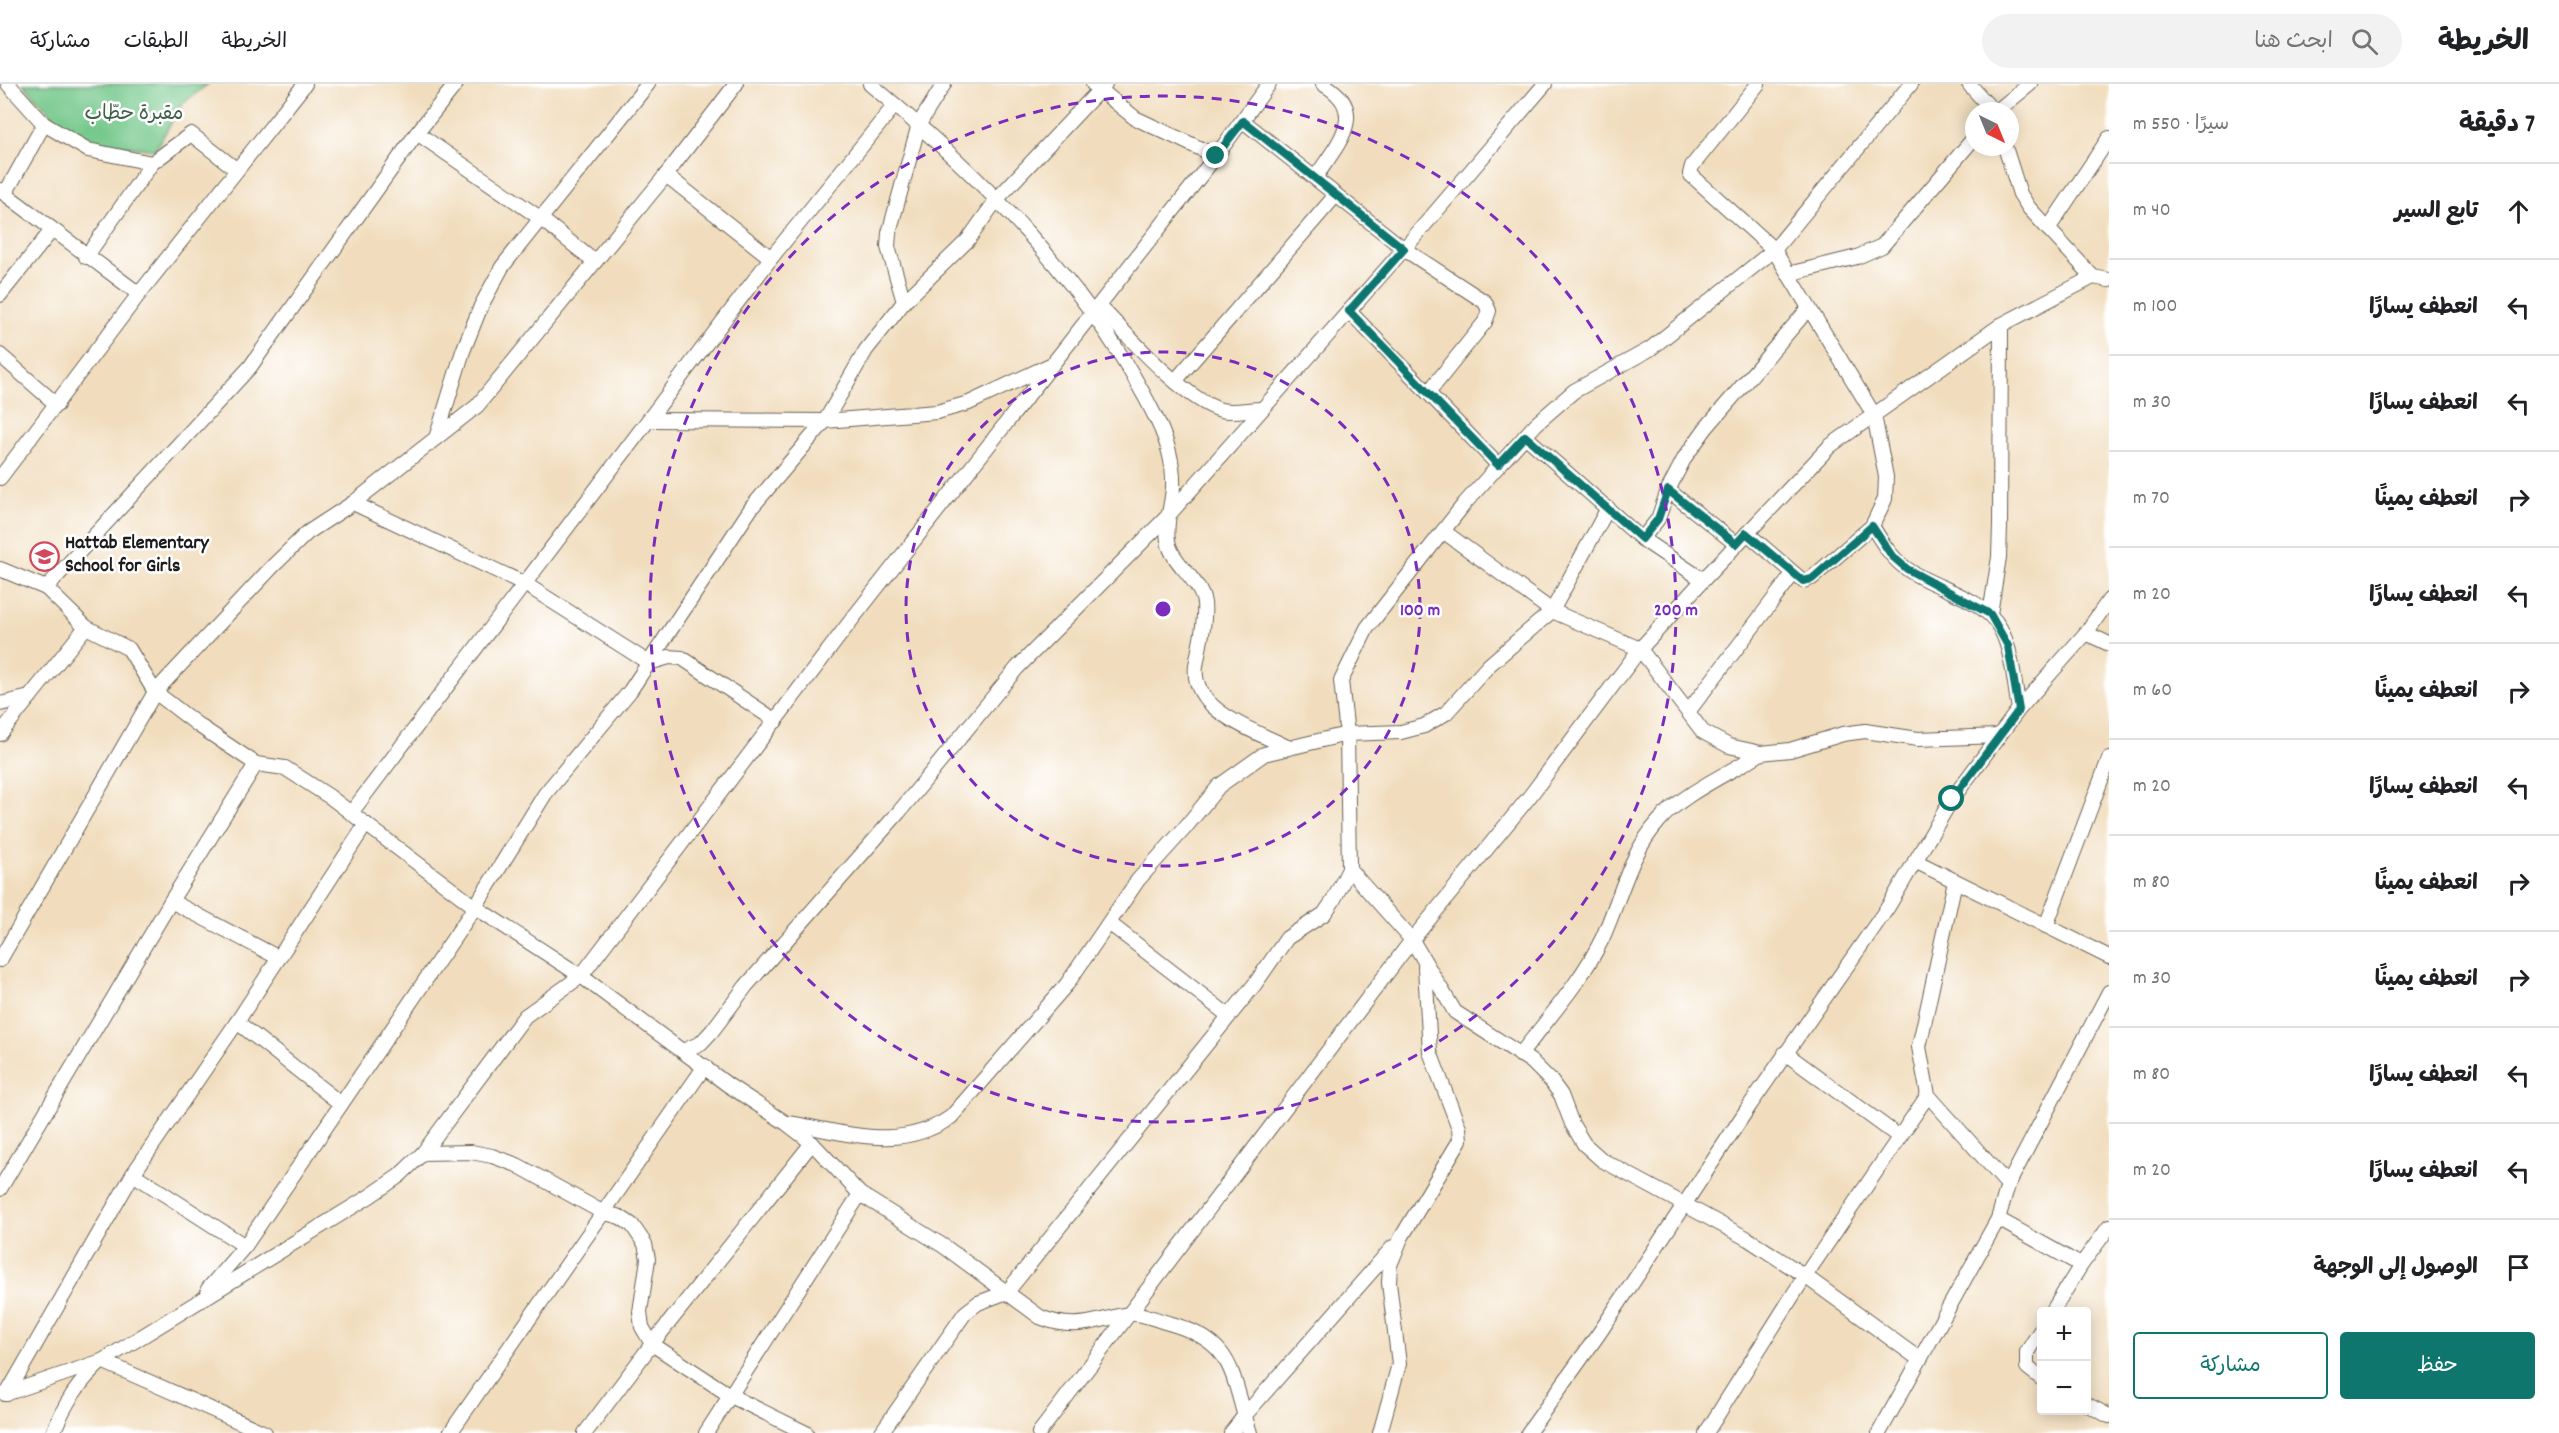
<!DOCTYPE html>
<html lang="ar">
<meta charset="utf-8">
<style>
:root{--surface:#fff;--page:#f2f2f2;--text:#202124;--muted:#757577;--line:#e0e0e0;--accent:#0f766e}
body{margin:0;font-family:Dekko,"Playpen Sans Arabic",sans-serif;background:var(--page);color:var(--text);direction:rtl}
.controls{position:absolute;right:18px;bottom:18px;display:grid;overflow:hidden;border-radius:6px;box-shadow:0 3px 15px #0003}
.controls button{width:54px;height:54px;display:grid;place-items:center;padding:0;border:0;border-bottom:2px solid var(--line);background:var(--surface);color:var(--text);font:30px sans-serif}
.compass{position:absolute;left:1965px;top:18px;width:54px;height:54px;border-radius:50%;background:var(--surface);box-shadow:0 3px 15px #0003;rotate:137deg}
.stop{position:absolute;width:18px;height:18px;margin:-14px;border:4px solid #0f766e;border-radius:50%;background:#fff}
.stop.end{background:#0f766e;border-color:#fff;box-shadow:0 2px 6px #0008}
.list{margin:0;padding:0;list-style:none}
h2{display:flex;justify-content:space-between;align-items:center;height:78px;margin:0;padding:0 24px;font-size:26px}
h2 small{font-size:20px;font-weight:400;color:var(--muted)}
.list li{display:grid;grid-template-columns:39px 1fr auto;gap:18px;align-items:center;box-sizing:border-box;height:96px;padding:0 24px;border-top:2px solid var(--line)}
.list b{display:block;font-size:22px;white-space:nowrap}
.list em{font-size:20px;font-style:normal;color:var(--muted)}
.actions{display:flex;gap:12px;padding:18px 24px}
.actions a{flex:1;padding:14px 0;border:2px solid var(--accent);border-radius:6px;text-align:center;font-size:21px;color:var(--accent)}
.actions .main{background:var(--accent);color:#fff}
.icon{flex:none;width:33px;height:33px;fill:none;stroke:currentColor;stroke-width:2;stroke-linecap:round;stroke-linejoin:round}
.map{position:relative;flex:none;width:2109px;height:1349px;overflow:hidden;direction:ltr}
header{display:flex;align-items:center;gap:36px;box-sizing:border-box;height:84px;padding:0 30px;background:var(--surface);border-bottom:2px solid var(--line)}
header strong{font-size:28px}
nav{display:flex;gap:33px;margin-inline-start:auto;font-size:21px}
.search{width:420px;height:54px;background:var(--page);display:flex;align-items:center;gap:15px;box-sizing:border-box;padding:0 21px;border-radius:33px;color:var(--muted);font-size:22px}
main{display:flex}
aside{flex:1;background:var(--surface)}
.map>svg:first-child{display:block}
.green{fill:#73c78a;stroke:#487253;stroke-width:1.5}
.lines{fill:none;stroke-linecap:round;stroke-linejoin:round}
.minor-casing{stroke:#676054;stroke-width:16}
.minor{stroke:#fff;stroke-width:14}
.route{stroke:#0f766e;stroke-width:8}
.ring{fill:none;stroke:#7b2cbf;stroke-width:3;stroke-dasharray:10 8}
.labels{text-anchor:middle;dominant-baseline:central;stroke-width:5;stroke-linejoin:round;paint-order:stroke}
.park-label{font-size:20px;fill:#3f6048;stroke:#fff}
.poi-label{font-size:20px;font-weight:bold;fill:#1c1c1c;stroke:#fff;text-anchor:start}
.centre{fill:#7b2cbf;stroke:#fff;stroke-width:3}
.ring-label{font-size:18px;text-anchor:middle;font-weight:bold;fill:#7b2cbf;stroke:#fff;stroke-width:5;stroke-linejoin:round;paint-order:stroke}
</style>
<header>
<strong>الخريطة</strong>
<div class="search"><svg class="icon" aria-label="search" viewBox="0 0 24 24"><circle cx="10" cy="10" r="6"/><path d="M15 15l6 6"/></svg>ابحث هنا</div>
<nav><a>الخريطة</a><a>الطبقات</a><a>مشاركة</a></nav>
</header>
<main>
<aside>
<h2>7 دقيقة<small>سيرًا · 550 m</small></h2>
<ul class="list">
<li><svg class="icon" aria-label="ahead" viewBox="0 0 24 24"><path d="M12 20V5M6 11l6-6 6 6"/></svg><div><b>تابع السير</b></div><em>40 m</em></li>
<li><svg class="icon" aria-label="left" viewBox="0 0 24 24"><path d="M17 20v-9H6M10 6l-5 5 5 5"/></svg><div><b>انعطف يسارًا</b></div><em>100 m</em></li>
<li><svg class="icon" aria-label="left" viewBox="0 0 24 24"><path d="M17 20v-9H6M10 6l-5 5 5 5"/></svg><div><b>انعطف يسارًا</b></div><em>30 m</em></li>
<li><svg class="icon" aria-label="right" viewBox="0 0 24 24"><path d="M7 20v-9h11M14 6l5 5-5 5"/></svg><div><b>انعطف يمينًا</b></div><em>70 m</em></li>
<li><svg class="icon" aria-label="left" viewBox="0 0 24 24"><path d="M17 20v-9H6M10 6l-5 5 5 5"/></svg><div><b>انعطف يسارًا</b></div><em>20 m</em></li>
<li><svg class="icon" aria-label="right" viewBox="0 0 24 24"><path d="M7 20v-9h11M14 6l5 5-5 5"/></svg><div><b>انعطف يمينًا</b></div><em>60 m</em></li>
<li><svg class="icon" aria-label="left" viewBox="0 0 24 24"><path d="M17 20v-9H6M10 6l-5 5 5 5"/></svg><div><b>انعطف يسارًا</b></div><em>20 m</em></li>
<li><svg class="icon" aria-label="right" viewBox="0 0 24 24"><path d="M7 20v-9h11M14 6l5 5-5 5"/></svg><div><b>انعطف يمينًا</b></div><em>80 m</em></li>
<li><svg class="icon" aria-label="right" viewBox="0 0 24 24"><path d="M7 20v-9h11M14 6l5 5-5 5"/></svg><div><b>انعطف يمينًا</b></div><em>30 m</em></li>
<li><svg class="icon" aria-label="left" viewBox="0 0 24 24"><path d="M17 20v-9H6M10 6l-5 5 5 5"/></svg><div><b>انعطف يسارًا</b></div><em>80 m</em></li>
<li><svg class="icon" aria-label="left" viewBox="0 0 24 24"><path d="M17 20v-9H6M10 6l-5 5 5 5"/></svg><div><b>انعطف يسارًا</b></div><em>20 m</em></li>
<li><svg class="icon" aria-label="arrive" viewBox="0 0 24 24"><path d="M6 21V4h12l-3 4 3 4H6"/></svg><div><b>الوصول إلى الوجهة</b></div></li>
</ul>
<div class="actions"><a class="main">حفظ</a><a>مشاركة</a></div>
</aside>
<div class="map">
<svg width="2109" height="1349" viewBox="0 0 2109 1349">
<rect width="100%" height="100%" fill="#fff"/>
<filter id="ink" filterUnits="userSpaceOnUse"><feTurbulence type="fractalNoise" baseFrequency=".0167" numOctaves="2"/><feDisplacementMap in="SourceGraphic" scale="12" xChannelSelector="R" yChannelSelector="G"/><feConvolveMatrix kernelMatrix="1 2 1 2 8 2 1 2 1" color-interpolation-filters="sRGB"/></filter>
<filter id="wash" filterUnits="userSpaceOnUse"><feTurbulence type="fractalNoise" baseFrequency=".008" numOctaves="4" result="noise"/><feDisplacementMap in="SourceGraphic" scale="24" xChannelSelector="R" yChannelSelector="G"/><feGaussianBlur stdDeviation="1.35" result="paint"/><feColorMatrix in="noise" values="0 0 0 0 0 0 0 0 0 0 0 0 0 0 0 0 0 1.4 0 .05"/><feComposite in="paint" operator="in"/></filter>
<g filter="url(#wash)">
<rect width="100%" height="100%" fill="#f1ddbd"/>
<polygon class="green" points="23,0 208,0 183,19 155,66 88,58 60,39"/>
</g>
<g filter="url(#ink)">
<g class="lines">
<defs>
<g id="minor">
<polyline points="8,0 44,40 88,66 152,79"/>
<path d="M870,0C984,94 1092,203 1158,338C1168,359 1174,380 1173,403C1172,422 1165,438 1168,457C1172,480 1200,495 1204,519C1206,539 1199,562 1196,582C1190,627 1256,647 1287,663"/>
<polyline points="1093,0 1135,34 1216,72"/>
<polyline points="1969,0 1993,27"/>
<polyline points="1997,27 2030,0"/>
<polyline points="1243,37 1404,165 1485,218 1489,227 1485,238 1428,309"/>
<polyline points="417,49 540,134 595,178"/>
<polyline points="2005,63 2020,110 2029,124 2093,193"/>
<polyline points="666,91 771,174"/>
<path d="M1315,94C1336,62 1371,27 1323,0"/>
<polyline points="0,106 139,210"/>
<polyline points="5,110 44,40"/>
<polyline points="2048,145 2109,54"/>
<polyline points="86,173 152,79 191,50 237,86"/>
<polyline points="1788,190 1857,173 1882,162 1974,54"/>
<polyline points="0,211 52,146"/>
<polyline points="904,218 888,163 889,149 919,40 944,0"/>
<path d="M1099,222C1127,250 1184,316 1221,326C1233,329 1249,325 1262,325"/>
<polyline points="1349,227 1498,381"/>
<polyline points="0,271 57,321"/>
<polyline points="1176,296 1336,111"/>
<polyline points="650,336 825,337 937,328 969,319 1050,281"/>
<polyline points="1525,352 1642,455 1703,496"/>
<polyline points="436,354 463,267 481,222 502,183 648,0"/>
<polyline points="0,394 139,210 305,0"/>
<polyline points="1668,406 1736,460"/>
<polyline points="353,419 525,500 649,579 669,573 682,574 776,637"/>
<path d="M1872,442C1882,458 1891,474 1907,485C1935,505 1982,512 2000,544C2013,568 2014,599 2019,625"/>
<polyline points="1443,447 1552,527 1640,565 1703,648 1729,662 1761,669 1790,666 1843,650 1865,647 1918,655 1999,652"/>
<polyline points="1747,449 1803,497 1812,494 1872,442 1885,415 1886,393 1874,331 1774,166 1690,90 1692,82 1758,0"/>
<polyline points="1642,455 1658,435 1668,406 1685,373 1706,344 1809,224"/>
<path d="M0,485L46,504L86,543L129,565L155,608L198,641L256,680L285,684L330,713L475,823L581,892L728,1001L786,1039L812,1059L860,1110L945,1163L1040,1233C1076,1248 1094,1236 1129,1230C1140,1228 1154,1235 1165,1238C1237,1257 1230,1289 1250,1349"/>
<polyline points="46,504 250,283 417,49 456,0"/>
<polyline points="1990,530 1999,473 2000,442 2001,241"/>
<polyline points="2086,549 2109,560"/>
<polyline points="0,620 30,613"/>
<polyline points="1688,628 1793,490"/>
<polyline points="0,650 86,543"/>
<polyline points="351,729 771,174 895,21"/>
<polyline points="1915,777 2109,873"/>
<polyline points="1349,785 1412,856 1455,928 1532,978 1551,997 1561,1011 1572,1040 1584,1060 1602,1076 1748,1155 1805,1192 1919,1275"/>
<polyline points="1955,797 1919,963 1928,1011 2008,1101"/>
<polyline points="171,817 279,874"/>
<polyline points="1109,839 1229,932"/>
<polyline points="2046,842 2109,675"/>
<polyline points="0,876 155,608 273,482 307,449 353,419 477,322 666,91 736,0"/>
<polyline points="237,938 341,1020"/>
<polyline points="683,967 701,959 712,947 746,902 899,728 1017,584 1166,434 1404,165 1545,0"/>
<polyline points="1785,969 1898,1052"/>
<path d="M1520,971C1548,934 1582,897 1602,855C1620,816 1629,770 1659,737C1683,709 1730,689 1761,669"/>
<path d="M788,1039C846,1048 899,1069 951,1033L1067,900L1138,796L1184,745L1219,702L1264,670L1347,650L1401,648L1424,642L1446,629L1489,581L1552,527L1608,424"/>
<polyline points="423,1069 471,1068 492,1072 517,1081 602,1128 620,1133 632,1141 645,1160 648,1175 640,1228 642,1243 652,1260 731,1312 806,1349"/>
<polyline points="133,1090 245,1162"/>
<polyline points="0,1105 171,817 256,680"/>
<polyline points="1998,1135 2081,1181"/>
<polyline points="208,1205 245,1162 475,823 545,710 630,607 752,423 825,337 866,266 904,218 968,156 997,115 1105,0"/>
<polyline points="2052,1228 2081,1181 2109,1143"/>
<polyline points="2042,1244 2027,1268 2027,1283 2042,1295"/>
<polyline points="5,1310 102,1277 265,1349"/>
<polyline points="7,1310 133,1090 237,938 366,740"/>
<polyline points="2086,1320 2109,1332"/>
<path d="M53,1349C65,1319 78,1299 102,1277L370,1112L399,1092L423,1069L525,932L581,892L853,534L1216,72L1269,0"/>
<polyline points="450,1349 705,982"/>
<polyline points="585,1349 652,1260 812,1059"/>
<polyline points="706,1349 860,1110"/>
<polyline points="881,1349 965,1229 978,1219 1007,1208 1255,900 1287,854 1324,830 1333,817 1349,785 1347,650 1341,597 1367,544 1465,419 1536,340 1574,307 1650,265 1774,166 1911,0"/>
<polyline points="1039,1349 1412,856 1530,712 1640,565 1703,496 1830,362 2001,241 2093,193 2109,196"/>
<polyline points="1231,1349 1245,1331 1393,1163"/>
<polyline points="1380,1349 1399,1280 1389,1199 1390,1181 1401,1154 1460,1056 1459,1044 1430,968 1425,883"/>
<polyline points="1528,1349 1600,1248 1750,1021 1888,823 1952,715 2019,625 2086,549 2109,516"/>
<polyline points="1706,1349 1805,1192 1928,1011"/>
<polyline points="1879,1349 1998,1135 2008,1101 2109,908"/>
</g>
</defs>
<use href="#minor" class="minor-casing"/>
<use href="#minor" class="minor"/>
</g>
</g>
<g class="lines" filter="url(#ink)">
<polyline class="route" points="1216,72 1243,37 1404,165 1349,227 1498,381 1525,352 1642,455 1658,435 1668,406 1736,460 1746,449 1803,497 1812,495 1872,442 1892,472 1907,485 1990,530 2008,562 2019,626 1952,715"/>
</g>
<g class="ring">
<circle cx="1163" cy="525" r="257"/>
<circle cx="1163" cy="525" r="513"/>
</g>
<defs>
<symbol id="school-ring" viewBox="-11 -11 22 22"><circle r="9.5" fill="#fff" stroke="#d1495b" stroke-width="1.5"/><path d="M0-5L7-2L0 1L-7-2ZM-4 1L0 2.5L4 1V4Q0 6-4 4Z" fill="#d1495b"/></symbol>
</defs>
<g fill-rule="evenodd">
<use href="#school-ring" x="28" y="456" width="33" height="33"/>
</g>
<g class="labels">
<g class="park-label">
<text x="134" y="31">مقبرة حطّاب</text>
</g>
<g class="poi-label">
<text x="65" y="460">Hattab Elementary<tspan x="65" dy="23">School for Girls</tspan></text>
</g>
</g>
<circle cx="1163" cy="525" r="9" class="centre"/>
<g class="ring-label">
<text x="1420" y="531">100 m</text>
<text x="1676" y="531">200 m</text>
</g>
</svg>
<div class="controls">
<button>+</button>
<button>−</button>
</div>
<svg class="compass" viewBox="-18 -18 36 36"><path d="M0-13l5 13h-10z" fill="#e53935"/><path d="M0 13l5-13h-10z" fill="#757577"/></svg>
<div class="stop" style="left:1952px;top:715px"></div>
<div class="stop end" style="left:1216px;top:72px"></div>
</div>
</main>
